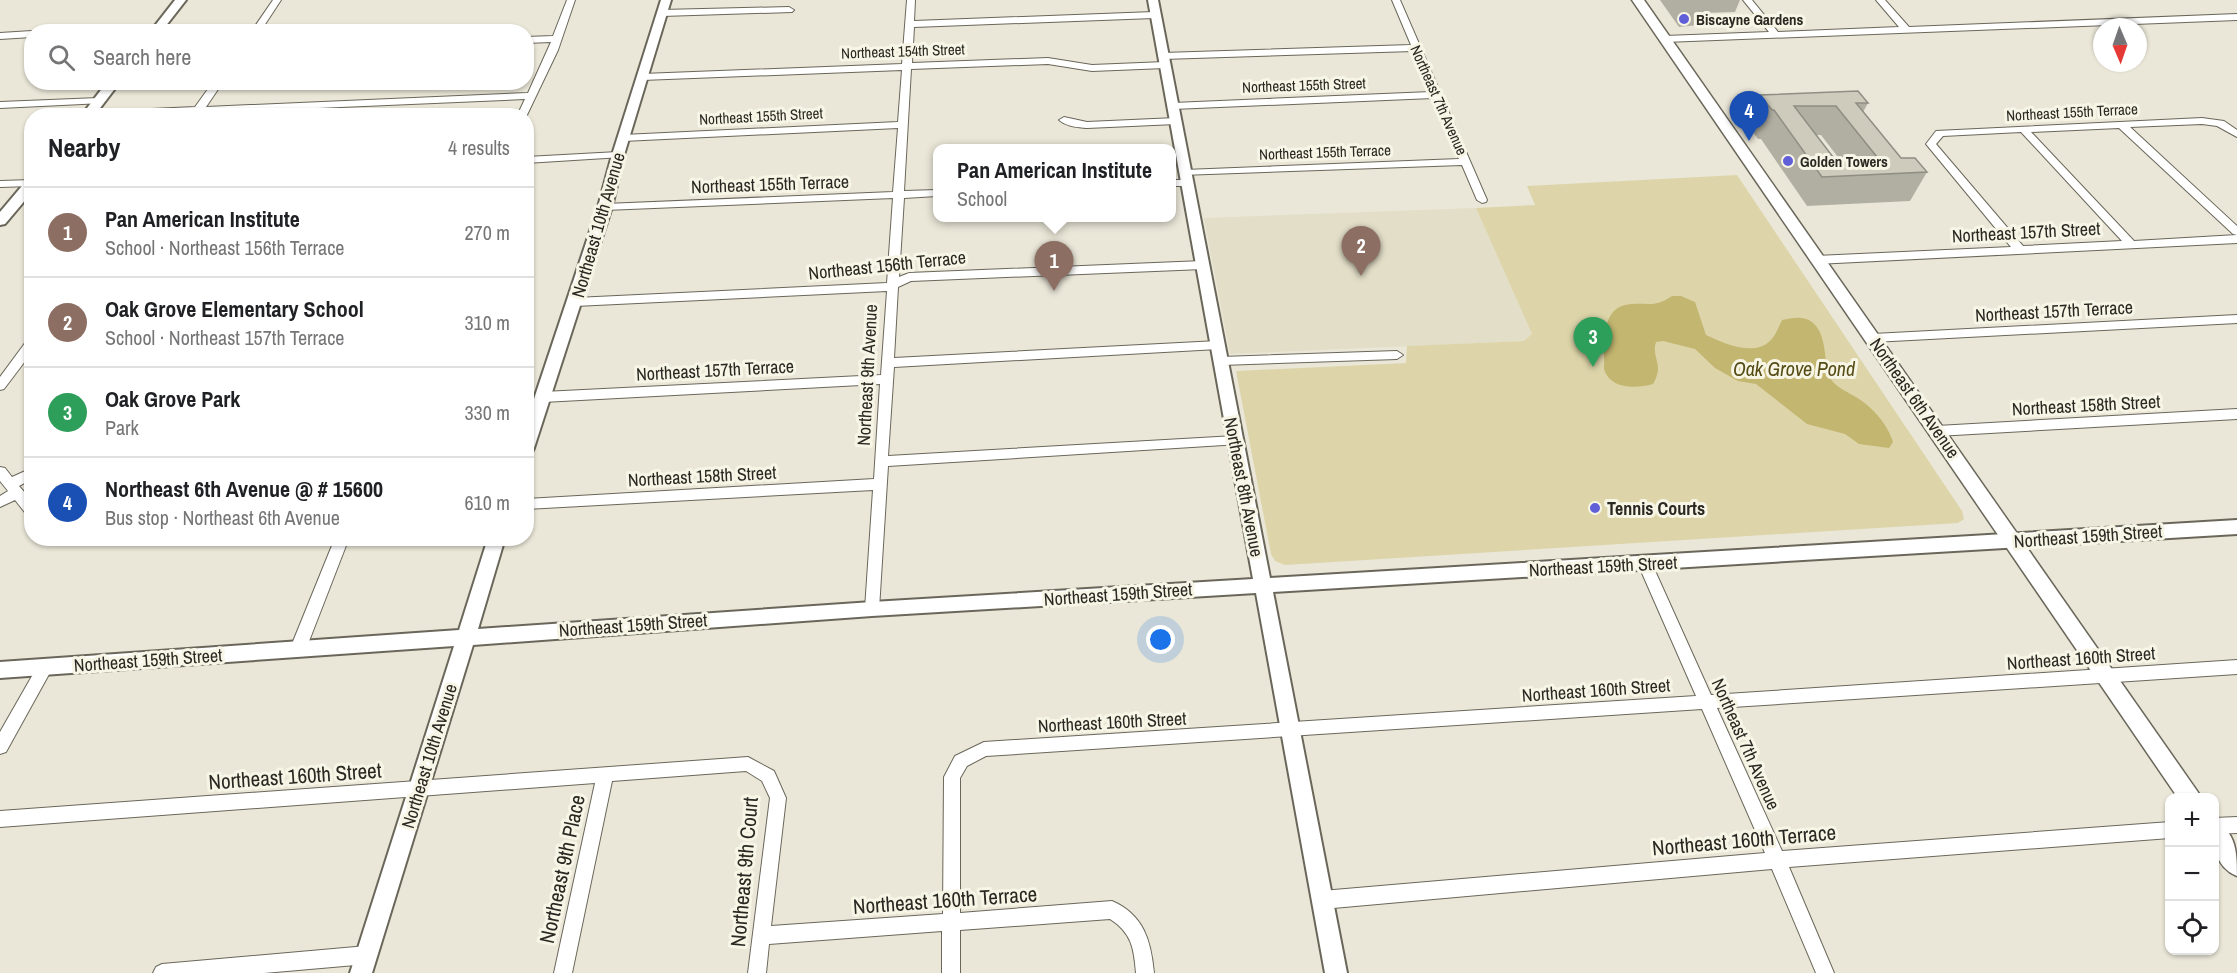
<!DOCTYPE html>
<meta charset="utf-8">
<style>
:root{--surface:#fff;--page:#f6f6f6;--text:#202124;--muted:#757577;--line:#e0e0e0;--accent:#615fd7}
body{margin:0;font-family:"Archivo Narrow",sans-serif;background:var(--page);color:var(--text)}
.controls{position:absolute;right:18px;bottom:18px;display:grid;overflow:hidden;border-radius:12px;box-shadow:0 2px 4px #0004}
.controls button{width:54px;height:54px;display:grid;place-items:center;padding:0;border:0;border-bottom:2px solid var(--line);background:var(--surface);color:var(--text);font:30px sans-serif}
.compass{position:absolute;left:2093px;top:18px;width:54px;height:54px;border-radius:50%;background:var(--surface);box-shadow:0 2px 4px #0004;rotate:178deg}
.you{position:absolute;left:1161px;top:640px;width:21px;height:21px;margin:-15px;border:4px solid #fff;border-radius:50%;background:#1a73e8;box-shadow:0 0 0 9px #1a73e833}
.badge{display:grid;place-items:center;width:39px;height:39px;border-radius:50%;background:var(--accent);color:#fff;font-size:20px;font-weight:700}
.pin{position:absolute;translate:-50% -50px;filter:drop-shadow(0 2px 3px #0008)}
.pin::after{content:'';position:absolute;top:32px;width:21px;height:18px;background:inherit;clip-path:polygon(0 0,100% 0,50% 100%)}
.popup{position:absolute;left:933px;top:144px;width:243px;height:78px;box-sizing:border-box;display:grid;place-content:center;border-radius:12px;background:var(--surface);filter:drop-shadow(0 2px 4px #0005);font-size:20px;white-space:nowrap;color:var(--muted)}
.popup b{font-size:22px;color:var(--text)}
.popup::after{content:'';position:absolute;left:50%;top:100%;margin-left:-12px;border:12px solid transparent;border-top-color:var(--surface)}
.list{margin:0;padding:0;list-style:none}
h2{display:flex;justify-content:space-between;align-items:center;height:78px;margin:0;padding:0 24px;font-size:26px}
h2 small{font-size:20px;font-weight:400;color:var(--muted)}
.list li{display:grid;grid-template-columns:39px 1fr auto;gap:18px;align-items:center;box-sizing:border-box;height:90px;padding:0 24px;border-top:2px solid var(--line)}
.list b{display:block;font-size:22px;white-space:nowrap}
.list p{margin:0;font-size:20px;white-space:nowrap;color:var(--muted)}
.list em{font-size:20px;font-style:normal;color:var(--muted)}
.icon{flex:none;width:33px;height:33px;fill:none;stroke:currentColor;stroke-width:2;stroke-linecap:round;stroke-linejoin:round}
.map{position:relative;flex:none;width:2237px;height:973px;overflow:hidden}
.search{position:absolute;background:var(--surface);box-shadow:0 2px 4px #0004;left:24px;top:24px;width:510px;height:66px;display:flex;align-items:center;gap:15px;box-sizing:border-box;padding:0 21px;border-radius:24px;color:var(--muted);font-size:22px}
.panel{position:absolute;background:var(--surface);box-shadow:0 2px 4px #0004;left:24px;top:108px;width:510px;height:438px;border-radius:24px}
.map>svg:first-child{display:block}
.built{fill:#e2dec7}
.green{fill:#ddd5a9}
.water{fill:#c3b670}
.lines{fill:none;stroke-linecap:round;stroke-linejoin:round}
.minor-casing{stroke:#6a675a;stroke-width:2}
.tertiary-casing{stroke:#6a675a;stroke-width:4}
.secondary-casing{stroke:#6a675a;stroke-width:3}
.minor{fill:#fff;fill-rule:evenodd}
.tertiary{fill:#fff;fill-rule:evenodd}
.secondary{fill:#fff;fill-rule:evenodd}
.wall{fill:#b1afa2;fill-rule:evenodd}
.building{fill:#cecbbc;stroke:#908e84;stroke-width:1.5;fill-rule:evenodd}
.poi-dot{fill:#615fd7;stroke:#f7f5e5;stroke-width:2}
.labels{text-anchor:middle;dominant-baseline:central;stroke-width:6;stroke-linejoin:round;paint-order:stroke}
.far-poi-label{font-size:15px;font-weight:bold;fill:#292822;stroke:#f7f5e5;text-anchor:start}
.far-street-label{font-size:15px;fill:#292822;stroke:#f7f5e5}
.street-label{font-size:18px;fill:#292822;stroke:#f7f5e5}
.poi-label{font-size:18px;font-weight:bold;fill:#292822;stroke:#f7f5e5;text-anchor:start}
.water-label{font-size:20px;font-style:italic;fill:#564c16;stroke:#f7f5e5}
.near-street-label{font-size:21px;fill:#292822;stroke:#f7f5e5}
</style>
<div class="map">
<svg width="2237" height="973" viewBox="0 0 2237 973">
<rect width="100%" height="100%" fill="#eae7d8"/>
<polygon class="built" points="1476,208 1532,334 1529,338 1524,341 1230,354 1204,218"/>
<polygon class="green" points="1737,175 1962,511 1964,519 1958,523 1285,565 1275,561 1271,554 1236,371 1406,363 1407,346 1524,341 1532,334 1476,208 1535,205 1527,186"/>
<path class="water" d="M1672,296H1681L1695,302L1706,335C1723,343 1753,357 1770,341C1775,337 1779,326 1782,320C1794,317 1808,315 1816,326C1827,340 1824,362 1829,376C1835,388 1849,392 1859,399C1873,408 1888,425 1893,442L1889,448L1859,444L1845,434L1807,424L1756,384L1738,381L1715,368L1695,349L1663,341L1656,342C1651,359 1665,363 1653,384C1635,389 1610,389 1604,369C1605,345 1599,305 1632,304C1651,303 1656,307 1672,296Z"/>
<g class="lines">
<defs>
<g id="minor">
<polygon points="273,0 281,0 260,32 251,32"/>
<polygon points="567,0 575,0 558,50 526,117 517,116 525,99 201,113 197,115 82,115 87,112 195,107 213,82 223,82 206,107 528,93 551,42 526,43 526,37 553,36"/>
<polygon points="907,0 915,0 914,21 1154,12 1159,15 1154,18 914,27 912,63 1048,58 1092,65 1165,62 1170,65 1165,68 1092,71 1048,64 911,69 904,191 937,190 937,196 904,198 899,277 909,273 1203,261 1209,265 1203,269 911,281 898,287 894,358 1218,341 1224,345 1218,349 894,367 888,456 1235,436 1240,438 1242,441 1240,444 888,466 879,609 877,613 872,615 867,613 865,609 873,490 526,509 526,499 874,479 880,384 543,402 537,397 543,392 881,375 887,291 575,306 569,302 575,298 887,283 893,198 605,210 600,207 605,204 893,192 898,128 623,141 618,138 623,135 898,122 902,70 642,80 637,77 642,74 902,64"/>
<polygon points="1392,0 1400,0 1487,200 1486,202 1482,203 1477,200 1462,165 1181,175 1180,173 1185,170 1459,159 1433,98 1173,109 1168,106 1173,103 1431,92 1413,51 1163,59 1158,56 1163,53 1411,45"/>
<polygon points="1743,0 1752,0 1778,32 1899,27 1876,0 1885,0 1909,27 2237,14 2237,20 1665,42 1660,39 1665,36 1769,32"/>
<polygon points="789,7 794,10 792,12 662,16 657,13 662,10"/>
<polygon points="157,26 160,27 160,31 101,32 105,29"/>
<polygon points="32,31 32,37 0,39 0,33"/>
<polygon points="99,98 104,101 103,103 0,108 0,102"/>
<path d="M1064,117L1087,122L1176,118L1181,121L1176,124L1087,128C1077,127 1067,127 1059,120Z"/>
<path d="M2202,118L2224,121L2237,130V137L2217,126L2202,124L2130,127L2237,226V243L1816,264L1810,260L1816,256L2011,247L1926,144L1936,131ZM2119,128L2233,234L2237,235L2134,241L2031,132ZM2021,132L2122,241L2023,246L1936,144L1943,136Z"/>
<polygon points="618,152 622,153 622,157 526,163 526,157"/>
<polygon points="32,180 32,186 0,187 0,181"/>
<polygon points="1171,180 1187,180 1192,183 1187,186 1171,186"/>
<polygon points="2237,315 2237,323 1873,342 1867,338 1873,334"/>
<polygon points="32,338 32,352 4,389 0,390 0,377 28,339"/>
<polygon points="1397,351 1403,355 1397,359 1221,365 1215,361 1221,357"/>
<polygon points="2237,409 2237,419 1937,436 1931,431 1937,426"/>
<polygon points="0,467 5,468 12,477 32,468 32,479 19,486 32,501 32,516 27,515 15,500 0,507 0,496 8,491 0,481"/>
<polygon points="335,538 349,538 306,649 303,654 298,655 293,654 290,649"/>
<path d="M1645,558L1650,560L1652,564L1711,695L2237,660V674L1717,708L1782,851L2170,822V838L1789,867L1834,973H1816L1772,869L1322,909L1316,906L1313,900L1316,894L1322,891L1765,853L1702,709L986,756L967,766L960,778V913L1112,901C1144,915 1151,941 1154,973H1136C1134,949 1132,933 1110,919L960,930V973H942V931L769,944L766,973H748L770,798L762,781L746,771L612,781L572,973H554L595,783L0,827V811L748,757L774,771L786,798L771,926L943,914L944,777L955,756L984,742L1696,696L1638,564L1640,560Z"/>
<polygon points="45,660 50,662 53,667 6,752 0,754 0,732 40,662"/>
<polygon points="2237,817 2237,833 2214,834 2214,818"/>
<polygon points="367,946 373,949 376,955 373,961 367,964 264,973 153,973 156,967 162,964"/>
</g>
<g id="tertiary">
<polygon points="175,0 186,0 161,32 150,32"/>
<polygon points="661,0 671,0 624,155 612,207 534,448 532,452 526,454 526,423 598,207 612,155"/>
<polygon points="1148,0 1158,0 1270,578 2237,520 2237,534 1273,592 1347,973 1325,973 1256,593 872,616 473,645 372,973 350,973 454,646 0,678 0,662 459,630 488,538 505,538 478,629 872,602 1253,579"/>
<polygon points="107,82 120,82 94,116 81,116"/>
<polygon points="32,179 32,192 5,224 0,225 0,212 27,180"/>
</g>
<g id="secondary">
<polygon points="1632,0 1644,0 2202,798 2178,798"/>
<path d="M2214,822C2237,831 2237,855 2237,876C2213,866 2214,843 2214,822Z"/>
</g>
</defs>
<use href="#minor" class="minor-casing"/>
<use href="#tertiary" class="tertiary-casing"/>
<use href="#secondary" class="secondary-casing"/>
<use href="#minor" class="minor"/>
<use href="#tertiary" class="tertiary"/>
<use href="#secondary" class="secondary"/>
</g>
<g class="wall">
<polygon points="1660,0 1740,0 1735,12 1702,13 1698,25 1679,27"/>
<path d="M1760,95L1868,103L1863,112L1901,158L1927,172L1910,201L1807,206L1761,139H1758L1747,124ZM1816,135H1821L1841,161H1836Z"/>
</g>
<path class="building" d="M1858,91L1868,103H1856L1901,158H1915L1927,172L1822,177L1774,110H1772L1760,95ZM1794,106H1836L1877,157L1836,161Z"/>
<g class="poi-dot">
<circle cx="1684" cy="19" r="6"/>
<circle cx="1788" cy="161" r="6"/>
<circle cx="1595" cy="508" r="6"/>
</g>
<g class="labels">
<g class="far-poi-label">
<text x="1696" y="19">Biscayne Gardens</text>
<text x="1800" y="161">Golden Towers</text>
</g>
<g class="far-street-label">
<text transform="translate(903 51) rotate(-2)">Northeast 154th Street</text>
<text transform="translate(1304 85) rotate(-2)">Northeast 155th Street</text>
<text transform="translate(1439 100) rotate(66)">Northeast 7th Avenue</text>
<text transform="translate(2072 112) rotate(-3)">Northeast 155th Terrace</text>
<text transform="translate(761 116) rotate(-3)">Northeast 155th Street</text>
<text transform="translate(1325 152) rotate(-2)">Northeast 155th Terrace</text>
</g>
<g class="street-label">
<text transform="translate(770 184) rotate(-2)">Northeast 155th Terrace</text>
<text transform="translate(598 225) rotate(-74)">Northeast 10th Avenue</text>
<text transform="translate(2026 232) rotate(-3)">Northeast 157th Street</text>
<text transform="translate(887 265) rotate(-6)">Northeast 156th Terrace</text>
<text transform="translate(2054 311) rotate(-3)">Northeast 157th Terrace</text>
<text transform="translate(715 370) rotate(-3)">Northeast 157th Terrace</text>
<text transform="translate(867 375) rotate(-87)">Northeast 9th Avenue</text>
<text transform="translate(1915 398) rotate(55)">Northeast 6th Avenue</text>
<text transform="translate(2086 405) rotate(-3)">Northeast 158th Street</text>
<text transform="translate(702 476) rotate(-3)">Northeast 158th Street</text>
<text transform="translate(1244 487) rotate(79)">Northeast 8th Avenue</text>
<text transform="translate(2088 536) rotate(-4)">Northeast 159th Street</text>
<text transform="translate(1603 566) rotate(-3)">Northeast 159th Street</text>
<text transform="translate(1118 594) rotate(-4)">Northeast 159th Street</text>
<text transform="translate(633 625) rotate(-4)">Northeast 159th Street</text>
<text transform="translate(2081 658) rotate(-4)">Northeast 160th Street</text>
<text transform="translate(148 660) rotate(-4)">Northeast 159th Street</text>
<text transform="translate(1596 690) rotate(-4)">Northeast 160th Street</text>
<text transform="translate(1112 722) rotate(-3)">Northeast 160th Street</text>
<text transform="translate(1746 744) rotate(66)">Northeast 7th Avenue</text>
<text transform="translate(429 756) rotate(-73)">Northeast 10th Avenue</text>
</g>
<g class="poi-label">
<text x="1607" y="508">Tennis Courts</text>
</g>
<g class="water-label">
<text x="1794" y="368">Oak Grove Pond</text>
</g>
<g class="near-street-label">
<text transform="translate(295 776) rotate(-4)">Northeast 160th Street</text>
<text transform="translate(1744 840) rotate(-5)">Northeast 160th Terrace</text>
<text transform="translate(562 869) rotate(-78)">Northeast 9th Place</text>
<text transform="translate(744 872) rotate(-85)">Northeast 9th Court</text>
<text transform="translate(945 900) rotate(-4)">Northeast 160th Terrace</text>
</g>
</g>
</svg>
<div class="controls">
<button>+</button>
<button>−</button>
<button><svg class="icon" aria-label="locate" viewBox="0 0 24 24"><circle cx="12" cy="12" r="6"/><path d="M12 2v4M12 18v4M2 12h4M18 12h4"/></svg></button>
</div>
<svg class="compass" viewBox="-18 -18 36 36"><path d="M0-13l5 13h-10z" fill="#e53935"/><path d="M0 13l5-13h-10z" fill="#757577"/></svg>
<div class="you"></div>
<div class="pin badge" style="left:1054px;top:291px;background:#8d6e63">1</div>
<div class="popup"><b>Pan American Institute</b>School</div>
<div class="pin badge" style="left:1361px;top:276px;background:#8d6e63">2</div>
<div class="pin badge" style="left:1593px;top:367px;background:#2e9e5b">3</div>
<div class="pin badge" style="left:1749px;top:141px;background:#1a4fb4">4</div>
<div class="search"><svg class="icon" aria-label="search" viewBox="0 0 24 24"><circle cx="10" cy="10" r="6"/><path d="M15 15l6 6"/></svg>Search here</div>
<section class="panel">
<h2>Nearby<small>4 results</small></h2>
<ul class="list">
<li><span class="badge" style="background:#8d6e63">1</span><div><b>Pan American Institute</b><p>School · Northeast 156th Terrace</p></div><em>270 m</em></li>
<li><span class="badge" style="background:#8d6e63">2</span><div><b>Oak Grove Elementary School</b><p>School · Northeast 157th Terrace</p></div><em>310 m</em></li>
<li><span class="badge" style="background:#2e9e5b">3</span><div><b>Oak Grove Park</b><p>Park</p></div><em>330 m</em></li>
<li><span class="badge" style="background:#1a4fb4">4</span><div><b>Northeast 6th Avenue @ # 15600</b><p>Bus stop · Northeast 6th Avenue</p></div><em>610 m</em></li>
</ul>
</section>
</div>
